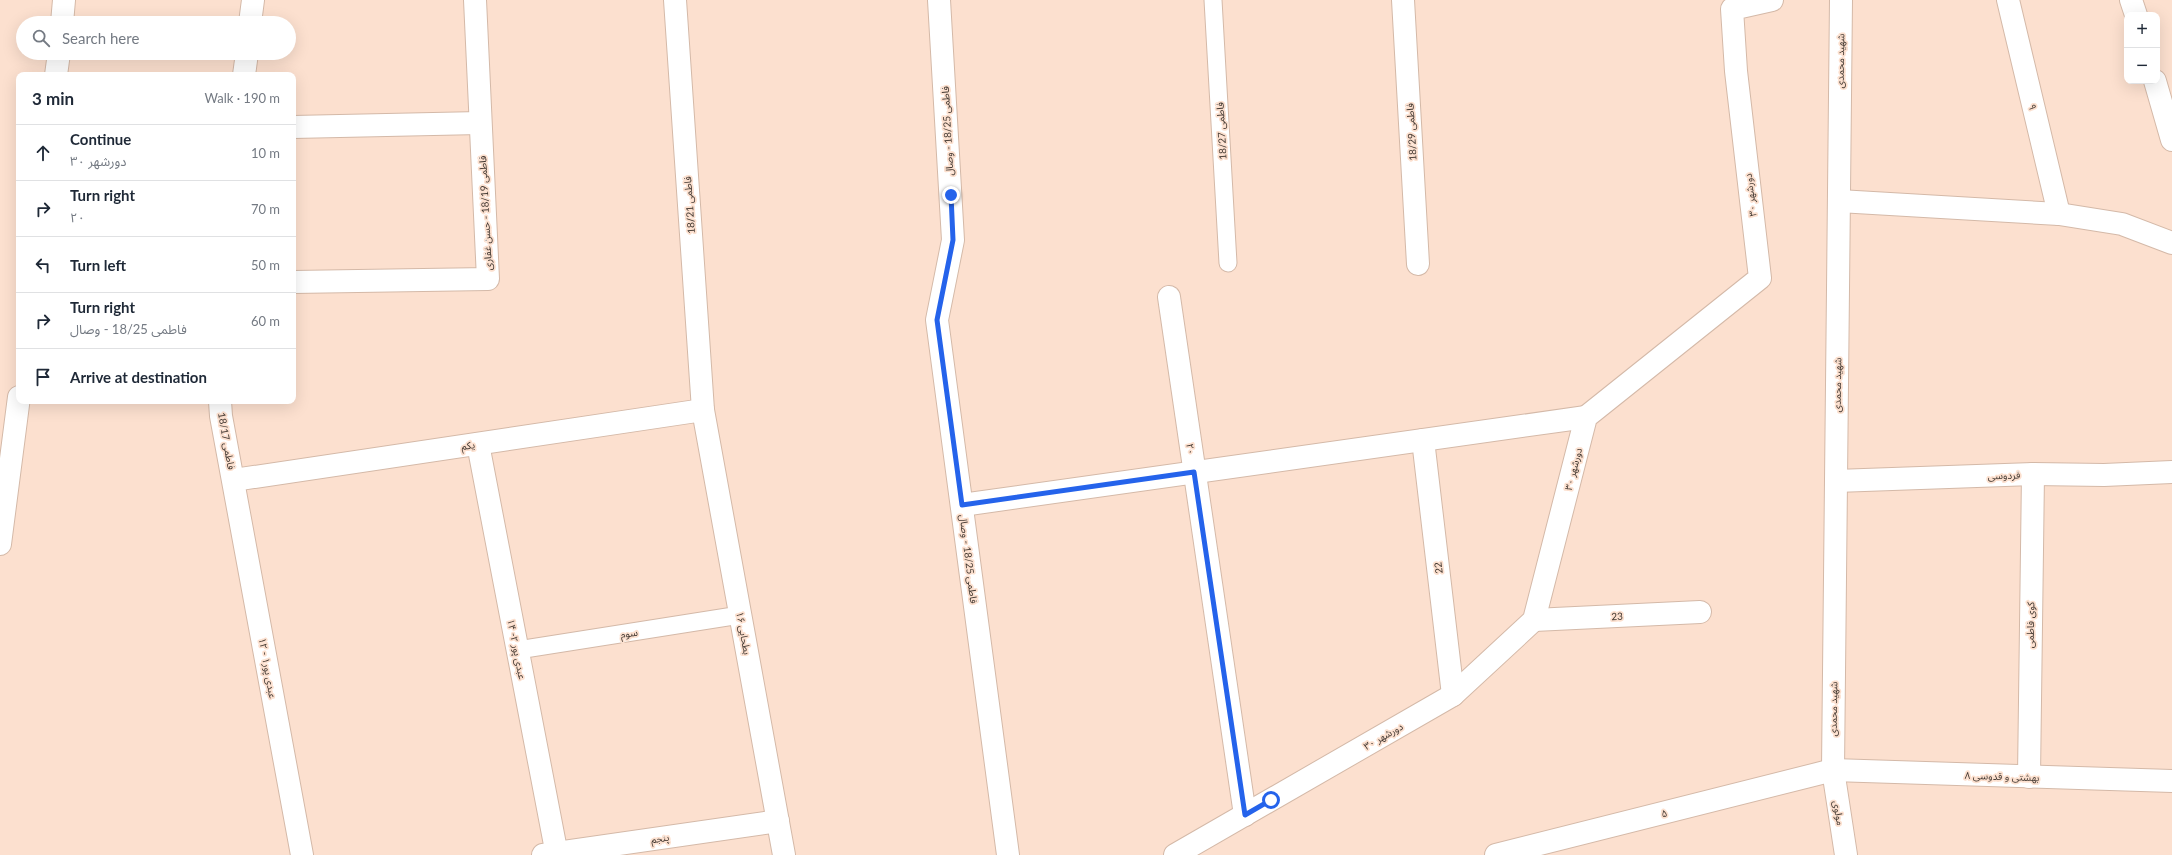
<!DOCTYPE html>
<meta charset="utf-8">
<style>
:root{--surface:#fff;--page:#f2f2f3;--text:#1f2937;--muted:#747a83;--line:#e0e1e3}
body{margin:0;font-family:Lato,"Noto Sans Arabic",sans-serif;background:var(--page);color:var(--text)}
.controls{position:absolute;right:12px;top:12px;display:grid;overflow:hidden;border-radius:8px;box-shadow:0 4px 16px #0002}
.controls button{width:36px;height:36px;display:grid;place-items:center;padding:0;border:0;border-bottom:1px solid var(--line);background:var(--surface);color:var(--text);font:20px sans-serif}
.stop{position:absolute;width:12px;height:12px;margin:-9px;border:3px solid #2563eb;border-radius:50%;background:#fff}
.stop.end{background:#2563eb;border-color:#fff;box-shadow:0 1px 4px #0008}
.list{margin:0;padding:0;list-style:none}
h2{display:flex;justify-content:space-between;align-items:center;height:52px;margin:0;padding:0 16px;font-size:17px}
h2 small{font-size:13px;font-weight:400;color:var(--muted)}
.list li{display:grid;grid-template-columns:26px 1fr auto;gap:12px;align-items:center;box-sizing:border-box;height:56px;padding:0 16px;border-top:1px solid var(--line)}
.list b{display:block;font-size:15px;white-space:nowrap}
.list p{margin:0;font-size:13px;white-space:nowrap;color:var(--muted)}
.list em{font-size:13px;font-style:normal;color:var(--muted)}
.icon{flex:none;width:22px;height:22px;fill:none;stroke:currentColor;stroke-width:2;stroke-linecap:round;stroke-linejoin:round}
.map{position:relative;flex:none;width:2172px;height:855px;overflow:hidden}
.search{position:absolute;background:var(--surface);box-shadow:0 4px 16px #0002;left:16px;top:16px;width:280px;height:44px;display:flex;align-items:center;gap:10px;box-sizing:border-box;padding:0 14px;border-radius:22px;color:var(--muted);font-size:15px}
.panel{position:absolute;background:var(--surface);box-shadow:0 4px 16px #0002;left:16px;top:72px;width:280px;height:332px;border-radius:8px}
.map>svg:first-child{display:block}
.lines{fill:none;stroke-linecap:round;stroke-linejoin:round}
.lane-casing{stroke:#d4b9a8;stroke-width:19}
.street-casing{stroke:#d4b9a8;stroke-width:24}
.lane{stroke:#fff;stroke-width:17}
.street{stroke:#fff;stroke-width:22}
.route{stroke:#2563eb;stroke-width:5}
.labels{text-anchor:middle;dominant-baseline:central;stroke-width:3.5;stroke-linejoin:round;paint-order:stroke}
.street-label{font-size:10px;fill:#433932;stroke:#fce0cf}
</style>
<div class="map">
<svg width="2172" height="855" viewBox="0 0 2172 855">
<rect width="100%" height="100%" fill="#fce0cf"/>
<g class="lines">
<defs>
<g id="lane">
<polyline points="1213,0 1228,263"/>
<polyline points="518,650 740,615"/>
</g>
<g id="street">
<polyline points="675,0 703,410 784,855"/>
<polyline points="939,0 953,240 937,320 1008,855"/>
<polyline points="1403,0 1418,264"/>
<polyline points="1841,0 1833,770 1846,855"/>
<polyline points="2008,0 2059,214"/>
<polyline points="2131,0 2136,15"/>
<polyline points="62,23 64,0"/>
<polyline points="250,23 253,0"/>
<polyline points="56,75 59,53"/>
<polyline points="244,75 247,53"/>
<polyline points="2155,81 2172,140"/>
<polyline points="293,127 480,123"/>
<polyline points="1839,201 2059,214 2122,224 2172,243"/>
<polyline points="293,282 488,279 475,0"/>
<polyline points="1169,297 1245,815"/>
<polyline points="220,401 221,416 302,855"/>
<polyline points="1423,440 1453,695"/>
<polyline points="478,444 557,855"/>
<polyline points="234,480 703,410"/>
<polyline points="1836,481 2033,474 2104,475 2172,472"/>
<polyline points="962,505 1586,417"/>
<polyline points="0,544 19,397"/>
<polyline points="1534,620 1700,612"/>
<polyline points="2029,777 2033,474"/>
<polyline points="543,855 778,821"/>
<polyline points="1175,855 1453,695 1534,620 1586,417 1760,278 1736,71 1732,9 1772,0"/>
<polyline points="1496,855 1833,770 2172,781"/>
</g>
</defs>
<use href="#lane" class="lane-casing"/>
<use href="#street" class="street-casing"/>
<use href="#lane" class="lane"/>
<use href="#street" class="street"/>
</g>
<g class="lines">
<polyline class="route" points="951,195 953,240 937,320 962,505 1194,472 1245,815 1271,800"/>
</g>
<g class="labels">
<g class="street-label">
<text transform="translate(1840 61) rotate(-89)">شهید محمدی</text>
<text transform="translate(2033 107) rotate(77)">۹</text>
<text transform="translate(947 131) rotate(-93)">فاطمی 18/25 - وصال</text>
<text transform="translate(1221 131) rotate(-93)">فاطمی 18/27</text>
<text transform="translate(1411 132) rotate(-93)">فاطمی 18/29</text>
<text transform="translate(1750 195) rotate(-97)">دورشهر ۳۰</text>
<text transform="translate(689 205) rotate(-94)">فاطمی 18/21</text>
<text transform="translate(485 213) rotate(-93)">فاطمی 18/19 - حسن غفاری</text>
<text transform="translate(1837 385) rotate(-89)">شهید محمدی</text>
<text transform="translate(227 441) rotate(80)">فاطمی 18/17</text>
<text transform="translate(468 445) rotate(-8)">یکم</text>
<text transform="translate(1191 449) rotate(82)">۲۰</text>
<text transform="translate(1573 469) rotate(-76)">دورشهر ۳۰</text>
<text transform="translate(2004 475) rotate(-2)">فردوسی</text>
<text transform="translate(969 559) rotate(83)">فاطمی 18/25 - وصال</text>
<text transform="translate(1438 568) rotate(-97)">22</text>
<text transform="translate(1617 616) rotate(-3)">23</text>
<text transform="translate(2030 625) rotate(-89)">کوی فاطمی</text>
<text transform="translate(629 633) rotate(-9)">سوم</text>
<text transform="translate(744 633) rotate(80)">بطحایی ۱۶</text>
<text transform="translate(517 649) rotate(79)">عبدی پور ۲- ۱۴</text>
<text transform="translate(268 668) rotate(80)">عبدی پور۱ - ۱۲</text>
<text transform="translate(1833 709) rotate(-89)">شهید محمدی</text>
<text transform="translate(1383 736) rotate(-30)">دورشهر ۳۰</text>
<text transform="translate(2002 776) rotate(2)">بهشتی و قدوسی ۸</text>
<text transform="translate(1664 813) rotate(-14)">۵</text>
<text transform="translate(1839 813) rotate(81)">مولوی</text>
<text transform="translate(660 838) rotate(-8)">پنجم</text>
</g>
</g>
</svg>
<div class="controls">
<button>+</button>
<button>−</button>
</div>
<div class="stop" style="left:1271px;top:800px"></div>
<div class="stop end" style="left:951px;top:195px"></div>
<div class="search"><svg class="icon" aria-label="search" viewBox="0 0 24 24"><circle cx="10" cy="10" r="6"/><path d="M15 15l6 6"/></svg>Search here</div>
<section class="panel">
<h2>3 min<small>Walk · 190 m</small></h2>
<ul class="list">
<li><svg class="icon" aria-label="ahead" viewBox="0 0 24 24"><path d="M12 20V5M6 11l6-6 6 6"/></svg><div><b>Continue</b><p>دورشهر ۳۰</p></div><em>10 m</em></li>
<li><svg class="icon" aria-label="right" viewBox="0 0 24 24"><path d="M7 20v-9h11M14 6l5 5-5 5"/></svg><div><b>Turn right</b><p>۲۰</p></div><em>70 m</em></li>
<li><svg class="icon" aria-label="left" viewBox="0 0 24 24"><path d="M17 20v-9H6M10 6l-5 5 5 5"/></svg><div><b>Turn left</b></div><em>50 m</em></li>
<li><svg class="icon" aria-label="right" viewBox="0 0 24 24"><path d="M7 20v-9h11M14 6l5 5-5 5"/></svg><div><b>Turn right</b><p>فاطمی 18/25 - وصال</p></div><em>60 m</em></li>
<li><svg class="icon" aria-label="arrive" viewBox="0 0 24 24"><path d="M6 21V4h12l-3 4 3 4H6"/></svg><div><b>Arrive at destination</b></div></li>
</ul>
</section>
</div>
